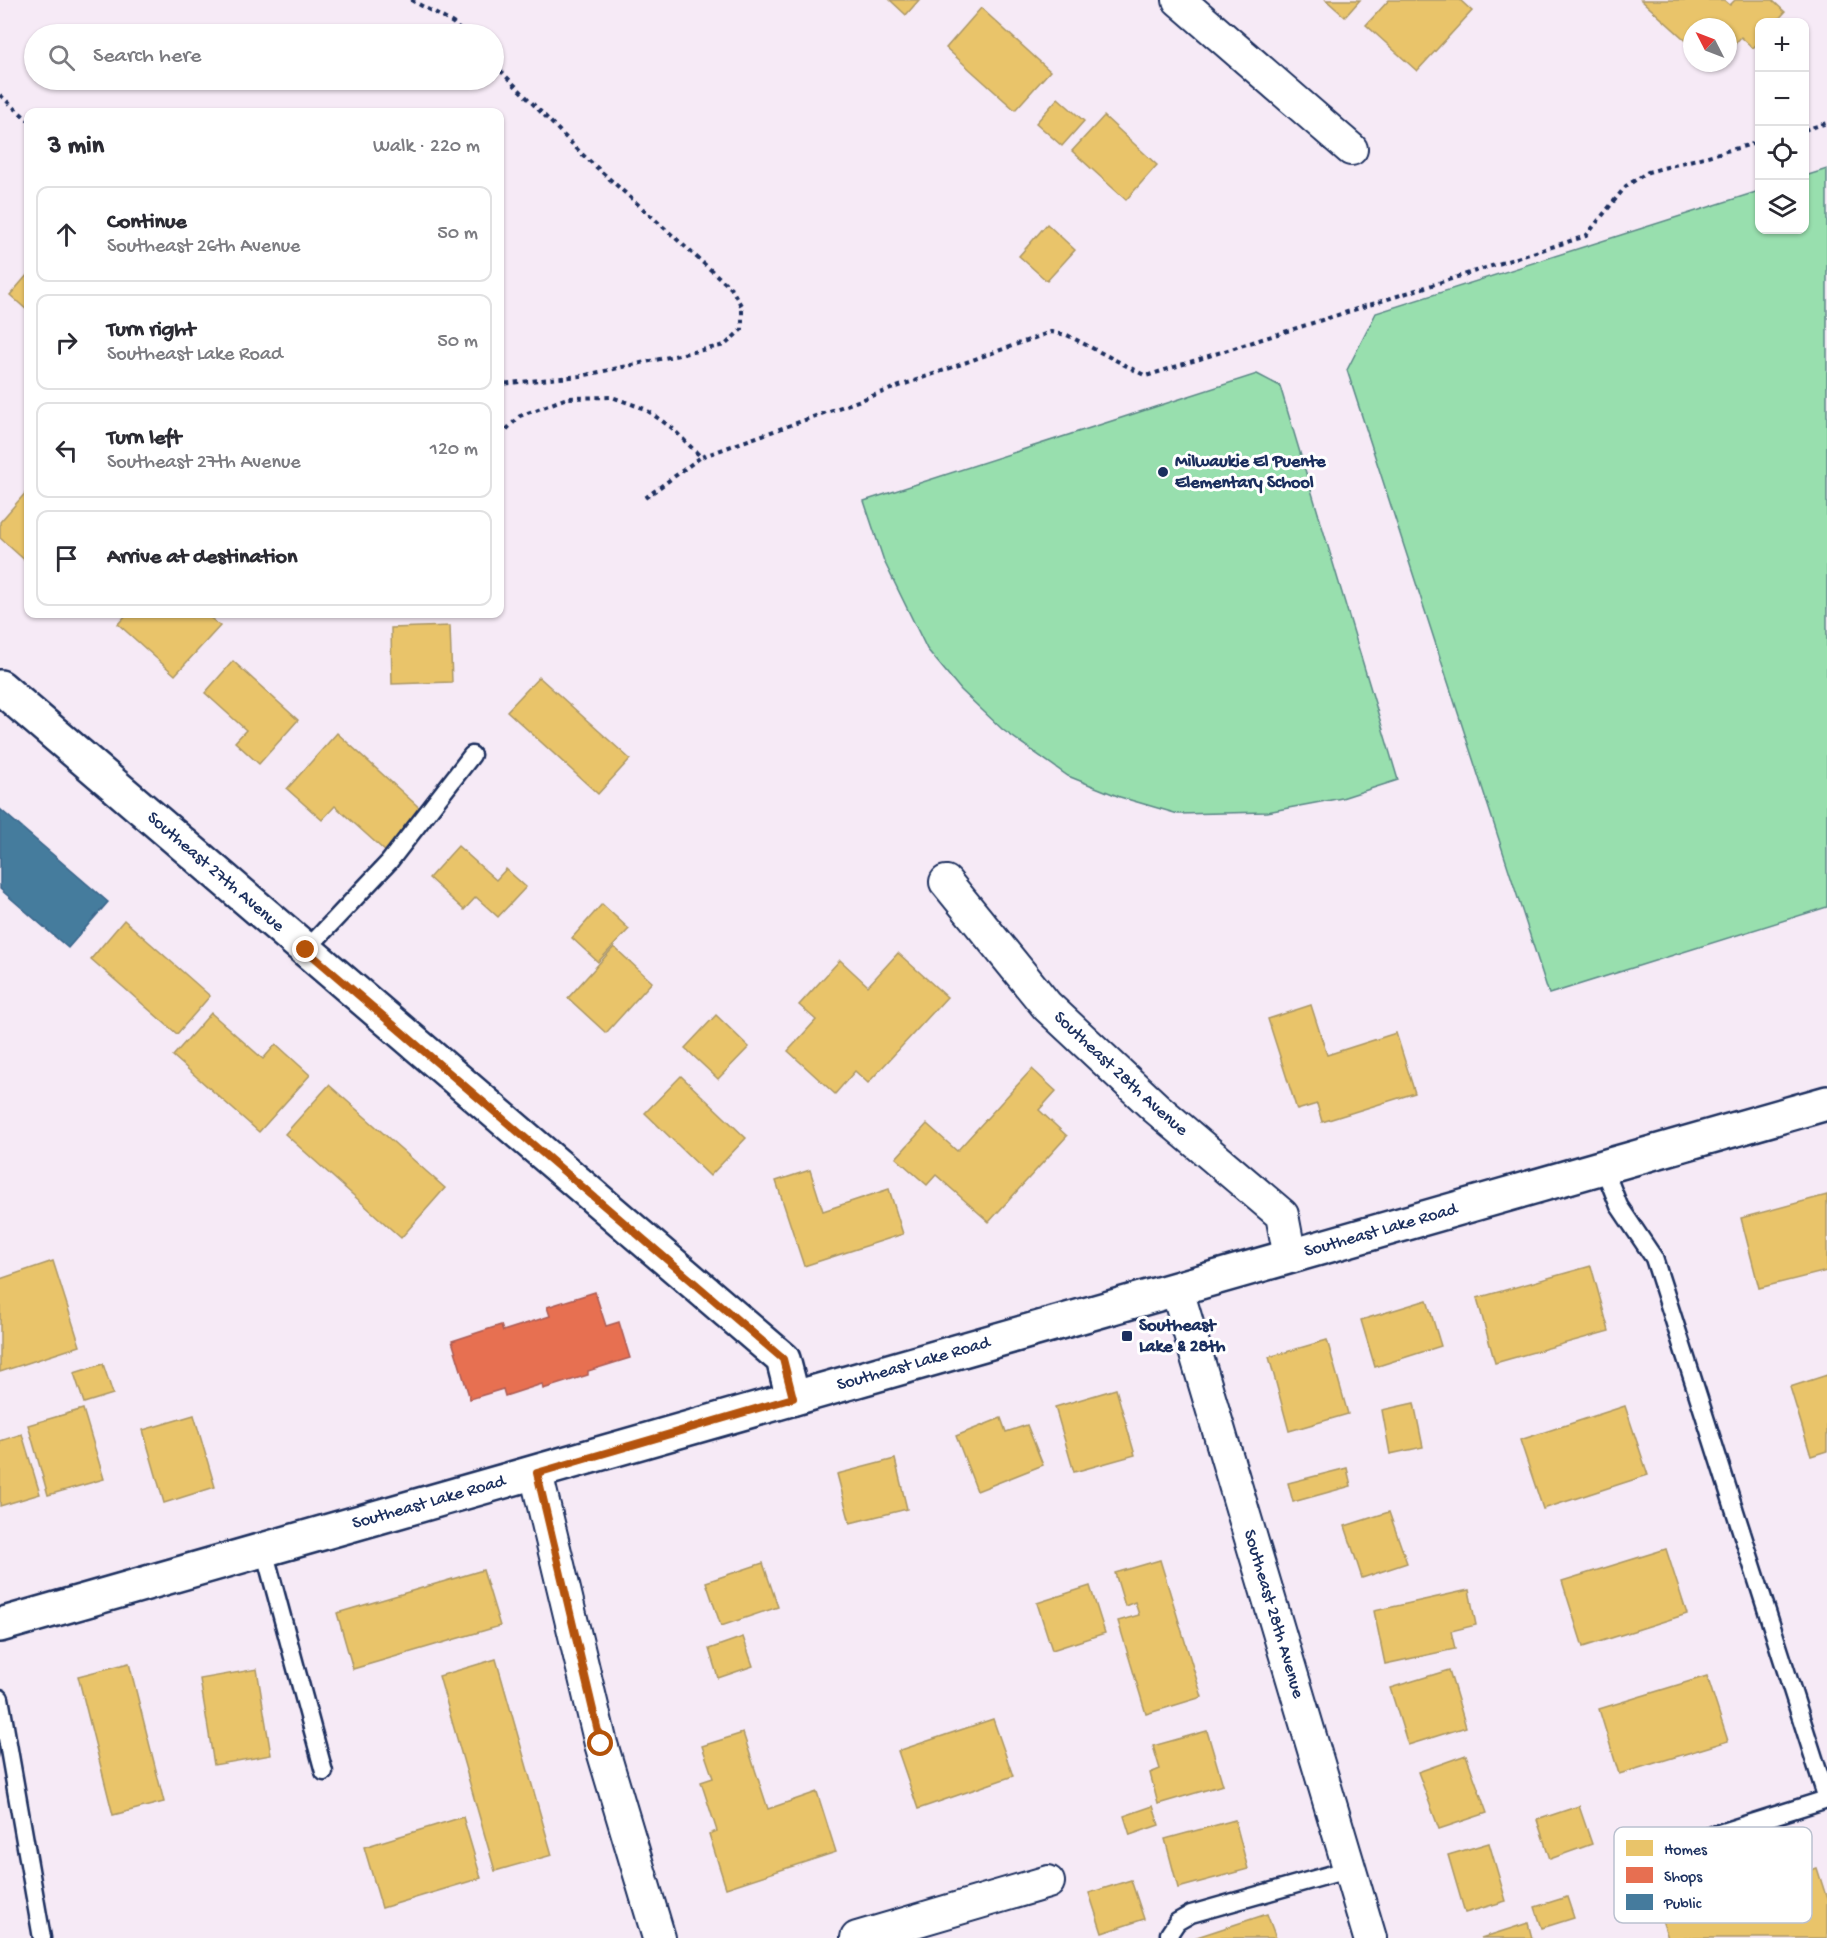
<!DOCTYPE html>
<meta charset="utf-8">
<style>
:root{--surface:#fff;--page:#f7f7f7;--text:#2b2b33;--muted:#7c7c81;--line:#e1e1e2}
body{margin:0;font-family:"Gochi Hand",sans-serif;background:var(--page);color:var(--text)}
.controls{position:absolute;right:18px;top:18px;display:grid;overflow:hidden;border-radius:12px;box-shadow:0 2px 4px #0004}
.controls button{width:54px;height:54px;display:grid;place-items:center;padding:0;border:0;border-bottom:2px solid var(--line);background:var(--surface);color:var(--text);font:30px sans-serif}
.compass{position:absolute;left:1683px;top:18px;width:54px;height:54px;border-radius:50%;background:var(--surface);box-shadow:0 2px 4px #0004;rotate:312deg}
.stop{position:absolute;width:18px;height:18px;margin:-14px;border:4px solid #b45309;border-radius:50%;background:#fff}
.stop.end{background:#b45309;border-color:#fff;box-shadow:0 2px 6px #0008}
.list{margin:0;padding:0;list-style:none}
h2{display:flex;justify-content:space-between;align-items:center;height:78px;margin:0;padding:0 24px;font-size:26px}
h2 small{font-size:20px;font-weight:400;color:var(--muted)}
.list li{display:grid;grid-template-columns:39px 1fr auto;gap:18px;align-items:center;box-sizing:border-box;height:96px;margin:0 12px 12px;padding:0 12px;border:2px solid var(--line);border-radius:12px}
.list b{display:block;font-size:22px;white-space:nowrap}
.list p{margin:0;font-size:20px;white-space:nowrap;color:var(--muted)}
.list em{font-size:20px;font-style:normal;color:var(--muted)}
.icon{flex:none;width:33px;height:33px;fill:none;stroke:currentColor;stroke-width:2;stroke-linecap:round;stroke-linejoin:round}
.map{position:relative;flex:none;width:1827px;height:1938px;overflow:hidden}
.search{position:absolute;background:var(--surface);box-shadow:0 2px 4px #0004;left:24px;top:24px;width:480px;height:66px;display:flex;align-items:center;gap:15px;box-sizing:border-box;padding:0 21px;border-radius:33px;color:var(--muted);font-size:22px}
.panel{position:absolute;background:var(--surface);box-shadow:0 2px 4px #0004;left:24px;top:108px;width:480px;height:510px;border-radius:12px}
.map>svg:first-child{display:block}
.green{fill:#98dfae;stroke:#5a8786;stroke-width:1.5}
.homes{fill:#e9c46a;stroke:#ab9766;stroke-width:1.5}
.shops{fill:#e76f51;stroke:#aa5c55;stroke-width:1.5}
.public{fill:#457b9d;stroke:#38648a;stroke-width:1.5}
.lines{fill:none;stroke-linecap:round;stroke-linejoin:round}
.lane-casing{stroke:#1b2f5e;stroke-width:21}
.street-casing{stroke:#1b2f5e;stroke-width:36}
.secondary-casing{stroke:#1b2f5e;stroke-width:38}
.path{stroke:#1b2f5e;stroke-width:4;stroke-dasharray:4.5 4.5;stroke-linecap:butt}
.lane{stroke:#fff;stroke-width:16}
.street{stroke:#fff;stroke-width:32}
.secondary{stroke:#fff;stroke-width:33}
.route{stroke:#b45309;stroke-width:8}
.poi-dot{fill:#1b2f5e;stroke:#fff;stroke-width:2}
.labels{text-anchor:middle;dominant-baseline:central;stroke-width:6;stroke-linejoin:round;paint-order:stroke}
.poi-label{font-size:18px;font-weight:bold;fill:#1b2f5e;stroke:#fff;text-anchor:start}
.street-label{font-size:18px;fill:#1b2f5e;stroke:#fff}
.key{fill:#fff;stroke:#bbc1cf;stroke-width:1.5}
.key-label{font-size:16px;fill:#1b2f5e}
</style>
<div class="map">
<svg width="1827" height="1938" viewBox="0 0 1827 1938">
<rect width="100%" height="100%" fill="#f6eaf6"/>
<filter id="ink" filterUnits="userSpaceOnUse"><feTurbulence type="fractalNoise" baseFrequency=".0167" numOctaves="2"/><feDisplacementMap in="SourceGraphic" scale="12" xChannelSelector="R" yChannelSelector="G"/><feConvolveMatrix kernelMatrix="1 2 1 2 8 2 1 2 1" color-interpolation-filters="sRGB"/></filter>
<g filter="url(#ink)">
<g class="green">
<polygon points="1827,169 1827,907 1549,994 1347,370 1376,313 1759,191 1760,230 1804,230 1805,176"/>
<polygon points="1257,374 1280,386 1398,780 1342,798 1267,812 1178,814 1120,797 1068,776 1003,730 961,690 927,649 884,561 864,501"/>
</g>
<g class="homes">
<polygon points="890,0 919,0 906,15"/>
<polygon points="1326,0 1360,0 1345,17"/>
<polygon points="1389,0 1460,0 1472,11 1417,71 1366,25"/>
<polygon points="1641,0 1724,0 1730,5 1735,0 1772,0 1785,12 1776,22 1760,22 1760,41 1753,48 1741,37 1728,52 1728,27 1692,27 1692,46"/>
<polygon points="981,8 1050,71 1015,110 946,48"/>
<polygon points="1058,98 1084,121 1062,146 1036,123"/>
<polygon points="1104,116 1157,165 1126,200 1072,151"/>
<polygon points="1047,224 1075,250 1047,281 1019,256"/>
<polygon points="28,274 28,311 10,295"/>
<polygon points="28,490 28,563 0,538 0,522"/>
<polygon points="127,614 206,614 220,626 175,675 118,624"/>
<polygon points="450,626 452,682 392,684 391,628"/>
<polygon points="233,661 298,720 259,764 235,742 246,730 205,693"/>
<polygon points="539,677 630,759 598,794 507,711"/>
<polygon points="337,733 423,811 386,852 335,806 322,820 287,789"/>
<polygon points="458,846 496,880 506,869 526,887 498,917 476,897 464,910 429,878"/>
<polygon points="602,904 629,929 598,962 572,938"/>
<polygon points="124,920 210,996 177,1034 91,959"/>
<polygon points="614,947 652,982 606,1033 568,998"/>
<polygon points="898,953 947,997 868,1083 855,1071 835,1094 788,1051 816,1020 799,1005 840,960 868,986"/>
<polygon points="1311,1005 1327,1055 1396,1033 1415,1093 1322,1122 1317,1104 1297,1110 1268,1019"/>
<polygon points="211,1013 263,1059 276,1044 310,1075 259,1132 173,1056"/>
<polygon points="716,1015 749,1047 718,1079 685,1048"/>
<polygon points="1032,1069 1056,1091 1039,1110 1067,1136 989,1222 936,1175 927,1185 896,1158 927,1124 957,1151"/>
<polygon points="681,1076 746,1138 710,1176 645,1113"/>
<polygon points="329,1085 445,1188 401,1238 285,1134"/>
<polygon points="810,1170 823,1211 889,1189 903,1234 804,1266 776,1181"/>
<polygon points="1827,1195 1827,1271 1759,1288 1741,1218"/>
<polygon points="53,1261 80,1346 0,1372 0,1279"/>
<polygon points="1591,1266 1609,1331 1495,1363 1477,1298"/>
<polygon points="1427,1300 1441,1346 1375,1367 1361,1320"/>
<polygon points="1327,1340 1348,1414 1289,1431 1269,1357"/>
<polygon points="103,1364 113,1394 84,1403 74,1373"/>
<polygon points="1827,1375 1827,1451 1811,1456 1790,1387"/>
<polygon points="1116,1389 1135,1455 1074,1472 1055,1407"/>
<polygon points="1414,1403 1423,1447 1390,1454 1382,1410"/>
<polygon points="1625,1406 1648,1475 1543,1509 1520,1440"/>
<polygon points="83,1409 104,1479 48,1495 28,1425"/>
<polygon points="194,1415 215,1487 164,1503 143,1430"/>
<polygon points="1001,1418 1006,1432 1027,1425 1043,1465 977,1491 956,1436"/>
<polygon points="22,1434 40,1494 0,1506 0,1441"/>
<polygon points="895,1459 907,1509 850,1523 837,1474"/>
<polygon points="1347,1468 1351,1486 1293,1502 1288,1483"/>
<polygon points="1389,1512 1407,1563 1362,1578 1345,1526"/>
<polygon points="1666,1549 1687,1614 1583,1647 1562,1581"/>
<polygon points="1160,1560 1202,1697 1146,1714 1118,1621 1139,1615 1135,1602 1125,1606 1115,1573"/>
<polygon points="763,1563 778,1607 721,1626 706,1582"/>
<polygon points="483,1570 500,1626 353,1669 337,1613"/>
<polygon points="1090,1586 1105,1633 1052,1650 1037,1603"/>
<polygon points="1469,1590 1476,1625 1451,1631 1455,1649 1385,1664 1374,1611"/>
<polygon points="743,1637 753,1666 718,1678 709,1649"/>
<polygon points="496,1659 552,1855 495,1871 439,1676"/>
<polygon points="129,1663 164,1802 113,1815 78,1676"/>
<polygon points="257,1669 271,1755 214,1765 200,1679"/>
<polygon points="1449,1670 1466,1727 1408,1745 1390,1688"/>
<polygon points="1707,1676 1728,1741 1619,1774 1599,1709"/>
<polygon points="993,1719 1013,1776 918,1809 898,1751"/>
<polygon points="1207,1731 1223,1785 1158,1804 1150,1773 1160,1769 1153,1746"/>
<polygon points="743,1733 768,1809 817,1792 836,1852 726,1888 709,1834 717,1831 701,1782 713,1778 702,1746"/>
<polygon points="1466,1755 1487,1813 1439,1829 1418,1772"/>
<polygon points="1153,1806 1159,1825 1130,1835 1124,1816"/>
<polygon points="1579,1806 1592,1844 1550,1859 1537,1820"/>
<polygon points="463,1817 481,1878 382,1908 364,1847"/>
<polygon points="1235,1820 1248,1869 1178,1888 1165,1839"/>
<polygon points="1489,1843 1506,1901 1465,1913 1448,1855"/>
<polygon points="1817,1868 1827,1899 1827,1938 1668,1938 1662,1920"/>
<polygon points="1131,1880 1144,1919 1102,1933 1089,1893"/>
<polygon points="1567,1897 1574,1918 1542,1928 1535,1907"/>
<polygon points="1267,1914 1276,1938 1194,1938"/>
<polygon points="1528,1923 1532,1938 1481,1938"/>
</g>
<polygon class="shops" points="595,1292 606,1326 619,1322 630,1358 588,1371 588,1375 543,1389 542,1384 505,1396 503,1389 470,1399 452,1341 501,1325 503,1331 550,1316 547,1307"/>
<polygon class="public" points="0,809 108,902 68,948 0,889"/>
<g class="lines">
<defs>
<g id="lane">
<polyline points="306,950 389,862 472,755"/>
<polyline points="1603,1166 1619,1206 1654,1258 1827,1799"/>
<polyline points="264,1550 324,1772"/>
<polyline points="0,1698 42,1938"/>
<polyline points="1665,1850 1827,1799"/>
<polyline points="1170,1938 1169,1934 1177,1922 1191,1914 1350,1869"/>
</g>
<g id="street">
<polyline points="1179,0 1351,149"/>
<path id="s1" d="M946,882L1047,1006L1156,1108L1282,1215L1290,1257"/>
<path id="s2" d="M1177,1290L1370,1938"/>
<polyline points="536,1473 601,1744 659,1938"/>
<polyline points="857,1938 1048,1882"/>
</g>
<g id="secondary">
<path id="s3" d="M0,687L783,1359L793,1398"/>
<path id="s4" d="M0,1625L1827,1103"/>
</g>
</defs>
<use href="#lane" class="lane-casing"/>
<use href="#street" class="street-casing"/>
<use href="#secondary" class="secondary-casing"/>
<g class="path">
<polyline points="411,0 453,23 464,34"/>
<polyline points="494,64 583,155 731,288 742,307 742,329 725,345 581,376 500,384"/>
<polyline points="0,95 28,120"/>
<polyline points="1804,130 1827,123"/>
<polyline points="500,436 520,416 567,398 612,397 645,409 672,428 701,457 1051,332 1067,335 1146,376 1586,236 1626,186 1648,172 1760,142"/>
<polyline points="645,498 701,457"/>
</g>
<use href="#lane" class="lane"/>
<use href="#street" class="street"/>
<use href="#secondary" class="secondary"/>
</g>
</g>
<g class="lines" filter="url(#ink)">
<polyline class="route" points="306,950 783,1359 793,1398 537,1473 601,1744"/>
</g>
<g class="poi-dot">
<circle cx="1163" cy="472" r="6"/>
<rect x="1121" y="1330" width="12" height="12" rx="3"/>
</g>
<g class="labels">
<g class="poi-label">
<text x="1175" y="462">Milwaukie El Puente<tspan x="1175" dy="21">Elementary School</tspan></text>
<text x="1139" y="1326">Southeast<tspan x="1139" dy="21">Lake &amp; 28th</tspan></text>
</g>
<g class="street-label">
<text stroke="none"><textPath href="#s3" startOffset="284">Southeast 27th Avenue</textPath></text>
<text stroke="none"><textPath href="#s1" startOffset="260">Southeast 28th Avenue</textPath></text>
<text stroke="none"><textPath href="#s4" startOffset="1436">Southeast Lake Road</textPath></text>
<text stroke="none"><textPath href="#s4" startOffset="950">Southeast Lake Road</textPath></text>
<text stroke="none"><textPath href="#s4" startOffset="446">Southeast Lake Road</textPath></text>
<text stroke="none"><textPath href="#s2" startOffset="338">Southeast 28th Avenue</textPath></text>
</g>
</g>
<rect x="1614" y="1827" width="198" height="96" rx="9" class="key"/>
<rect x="1626" y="1840" width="27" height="16" fill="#e9c46a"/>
<rect x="1626" y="1867" width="27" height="16" fill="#e76f51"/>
<rect x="1626" y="1894" width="27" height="16" fill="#457b9d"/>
<g class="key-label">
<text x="1664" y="1854">Homes</text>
<text x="1664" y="1881">Shops</text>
<text x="1664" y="1908">Public</text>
</g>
</svg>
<div class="controls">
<button>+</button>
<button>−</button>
<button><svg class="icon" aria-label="locate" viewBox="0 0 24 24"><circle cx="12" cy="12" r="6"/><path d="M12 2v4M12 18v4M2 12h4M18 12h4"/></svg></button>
<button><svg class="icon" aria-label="layers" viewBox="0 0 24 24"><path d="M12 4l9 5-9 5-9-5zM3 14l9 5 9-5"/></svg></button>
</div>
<svg class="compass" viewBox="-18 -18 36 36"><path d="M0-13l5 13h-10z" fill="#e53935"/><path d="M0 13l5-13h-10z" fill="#7c7c81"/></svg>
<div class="stop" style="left:601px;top:1744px"></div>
<div class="stop end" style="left:306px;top:950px"></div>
<div class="search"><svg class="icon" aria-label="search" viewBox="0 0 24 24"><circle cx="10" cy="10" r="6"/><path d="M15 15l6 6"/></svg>Search here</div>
<section class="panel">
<h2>3 min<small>Walk · 220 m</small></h2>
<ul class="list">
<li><svg class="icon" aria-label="ahead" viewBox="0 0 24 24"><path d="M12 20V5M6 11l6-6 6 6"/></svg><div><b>Continue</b><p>Southeast 26th Avenue</p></div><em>50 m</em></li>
<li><svg class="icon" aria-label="right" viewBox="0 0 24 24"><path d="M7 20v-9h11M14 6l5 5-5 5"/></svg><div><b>Turn right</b><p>Southeast Lake Road</p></div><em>50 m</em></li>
<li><svg class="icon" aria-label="left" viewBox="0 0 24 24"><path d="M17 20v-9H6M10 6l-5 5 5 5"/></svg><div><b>Turn left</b><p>Southeast 27th Avenue</p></div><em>120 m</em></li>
<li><svg class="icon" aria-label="arrive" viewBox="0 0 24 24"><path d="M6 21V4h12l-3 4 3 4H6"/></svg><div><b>Arrive at destination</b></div></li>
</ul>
</section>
</div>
